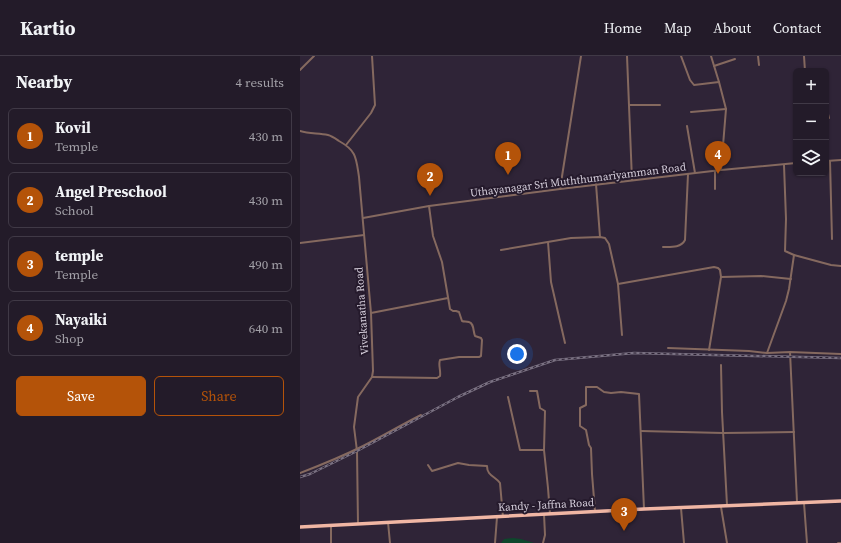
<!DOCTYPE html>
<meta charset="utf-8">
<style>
:root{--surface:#231b29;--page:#2b2431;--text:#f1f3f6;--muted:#a3a1a8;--line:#403946;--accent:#b45309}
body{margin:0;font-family:"Source Serif 4",serif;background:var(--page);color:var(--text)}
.controls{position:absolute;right:12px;top:12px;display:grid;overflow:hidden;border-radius:6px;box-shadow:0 1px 3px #0004}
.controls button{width:36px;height:36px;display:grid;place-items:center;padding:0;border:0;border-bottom:1px solid var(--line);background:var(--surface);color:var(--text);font:20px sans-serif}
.you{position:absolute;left:217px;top:298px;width:14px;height:14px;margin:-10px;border:3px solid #fff;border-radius:50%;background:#1a73e8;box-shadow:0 0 0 6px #1a73e833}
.badge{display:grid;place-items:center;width:26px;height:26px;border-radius:50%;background:var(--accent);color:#fff;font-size:13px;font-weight:700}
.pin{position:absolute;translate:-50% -33px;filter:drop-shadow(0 1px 2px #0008)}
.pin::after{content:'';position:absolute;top:21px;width:14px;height:12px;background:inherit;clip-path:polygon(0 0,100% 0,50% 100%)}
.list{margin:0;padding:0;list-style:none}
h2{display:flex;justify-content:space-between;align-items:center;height:52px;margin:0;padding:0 16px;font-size:17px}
h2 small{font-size:13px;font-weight:400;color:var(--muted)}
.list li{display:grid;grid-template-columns:26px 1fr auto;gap:12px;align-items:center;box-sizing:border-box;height:56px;margin:0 8px 8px;padding:0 8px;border:1px solid var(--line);border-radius:6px}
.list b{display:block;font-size:15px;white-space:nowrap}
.list p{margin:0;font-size:13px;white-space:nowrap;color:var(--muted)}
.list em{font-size:13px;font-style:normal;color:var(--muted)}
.actions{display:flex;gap:8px;padding:12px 16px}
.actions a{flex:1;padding:9px 0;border:1px solid var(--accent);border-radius:6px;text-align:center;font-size:14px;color:var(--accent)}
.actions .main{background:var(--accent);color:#fff}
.icon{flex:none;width:22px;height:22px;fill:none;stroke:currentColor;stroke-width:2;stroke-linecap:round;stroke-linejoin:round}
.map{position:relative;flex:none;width:541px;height:487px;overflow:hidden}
header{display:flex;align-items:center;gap:24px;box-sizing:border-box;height:56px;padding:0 20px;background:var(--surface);border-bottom:1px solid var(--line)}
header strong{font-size:19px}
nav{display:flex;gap:22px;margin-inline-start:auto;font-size:14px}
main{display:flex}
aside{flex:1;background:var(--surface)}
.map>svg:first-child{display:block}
.green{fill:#0e462c}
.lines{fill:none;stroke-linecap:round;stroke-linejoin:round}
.minor{stroke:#85695f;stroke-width:2}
.trunk{stroke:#f0b6a4;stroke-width:3.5}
.rail-casing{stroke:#7a7182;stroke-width:2.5}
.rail{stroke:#251a2c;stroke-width:1;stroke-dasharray:3;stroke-linecap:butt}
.labels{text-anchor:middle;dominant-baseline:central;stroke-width:4;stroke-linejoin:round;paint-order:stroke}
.street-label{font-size:11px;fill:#d6cfdc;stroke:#251a2c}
</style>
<header>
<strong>Kartio</strong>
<nav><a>Home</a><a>Map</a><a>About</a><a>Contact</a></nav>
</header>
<main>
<aside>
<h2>Nearby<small>4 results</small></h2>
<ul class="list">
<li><span class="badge">1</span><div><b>Kovil</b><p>Temple</p></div><em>430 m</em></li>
<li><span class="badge">2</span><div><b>Angel Preschool</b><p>School</p></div><em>430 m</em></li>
<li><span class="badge">3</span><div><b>temple</b><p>Temple</p></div><em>490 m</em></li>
<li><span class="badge">4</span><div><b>Nayaiki</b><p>Shop</p></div><em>640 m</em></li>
</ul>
<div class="actions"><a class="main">Save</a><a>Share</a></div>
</aside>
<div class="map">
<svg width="541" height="487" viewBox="0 0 541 487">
<rect width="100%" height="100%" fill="#2f2437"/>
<polygon class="green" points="213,482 221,483 234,487 201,487 204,483"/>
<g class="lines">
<g class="minor">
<polyline points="327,0 332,124"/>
<polyline points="381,0 390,24 394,29 419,26"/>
<polyline points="411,0 419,26 426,53 421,114"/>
<polyline points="458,0 459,9"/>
<polyline points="504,0 505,15"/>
<polyline points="414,10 435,3"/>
<polyline points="0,14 14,0"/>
<polyline points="329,49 360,49"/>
<polyline points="526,50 529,62"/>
<polyline points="391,56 426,53"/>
<polyline points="387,70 395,117"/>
<path d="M0,75C9,78 18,77 28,79C32,80 36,83 39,85C57,95 56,102 59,121L71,257L73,315L72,321L58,341L54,371L57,395L58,468"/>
<polyline points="46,89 71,57 75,49 72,0"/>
<polyline points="526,105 541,104"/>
<polyline points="530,105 532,183"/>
<polyline points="415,115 415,133"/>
<polyline points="296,128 300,181"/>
<polyline points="260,133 281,0"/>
<polyline points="63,162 129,150 260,133 421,114 496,107"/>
<polyline points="248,186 251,226 265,287"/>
<polyline points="0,187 64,179"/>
<path d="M363,191C371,191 381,192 385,184L388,118"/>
<polyline points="201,194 271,182 300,181 305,182 309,188 318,228 322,279"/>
<polyline points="494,199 531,209 541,210"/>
<polyline points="421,221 461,220 491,223"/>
<polyline points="318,228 414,211 418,212 420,214 421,221 409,294"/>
<polyline points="71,257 148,242"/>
<polyline points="368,292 449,295 467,297 490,296 541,298"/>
<polyline points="490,296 497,446"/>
<polyline points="467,297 486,245 489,233 494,199 485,195 486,163 484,109"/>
<polyline points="421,309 422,356 427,449"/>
<path d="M72,321L137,322L140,320C141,314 138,309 140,304L159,301H179L181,300L182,284L181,282L175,280C173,275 174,267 169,266C166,265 164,266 162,265L159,256L156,255H153L150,253L142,206L133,180L129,150"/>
<polyline points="230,335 237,335 240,352 245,355 244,394 248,432 250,458"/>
<polyline points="208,341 220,394 244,394"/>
<polyline points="341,375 423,377 494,376"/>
<path d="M128,409L132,415L158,407L169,409L187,410C187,420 195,420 200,427L203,461"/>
<path d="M0,417C21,409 43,400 63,390C83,380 101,369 121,359"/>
<polyline points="504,447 507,487"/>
<polyline points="421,451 427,487"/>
<polyline points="381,452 384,487"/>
<polyline points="295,455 292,418 291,392 289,389 286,374 280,370 280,352 286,349 286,331 297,331 304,336 311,337 321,336 339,338 344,453"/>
<polyline points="88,466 90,487"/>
<polyline points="31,470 31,487"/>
<polyline points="195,487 197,461"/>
<polyline points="243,487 245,479 244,458"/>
<polyline points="538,487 541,487"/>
</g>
<polyline class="trunk" points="0,471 344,453 541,445"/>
<defs>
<polyline id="rail" points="0,421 10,418 57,395 158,341 190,326 255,304 334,297 541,302"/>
</defs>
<use href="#rail" class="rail-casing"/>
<use href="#rail" class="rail"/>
</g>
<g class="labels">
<g class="street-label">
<text transform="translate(278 124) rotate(-7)">Uthayanagar Sri Muththumariyamman Road</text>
<text transform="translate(62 255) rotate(-94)">Vivekanatha Road</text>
<text transform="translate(246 449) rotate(-3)">Kandy - Jaffna Road</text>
</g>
</g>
</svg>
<div class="controls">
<button>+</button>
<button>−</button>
<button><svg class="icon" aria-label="layers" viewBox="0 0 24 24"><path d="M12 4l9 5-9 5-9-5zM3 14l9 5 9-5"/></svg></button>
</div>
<div class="you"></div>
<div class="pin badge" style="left:208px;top:119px">1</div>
<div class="pin badge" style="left:130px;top:140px">2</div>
<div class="pin badge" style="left:324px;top:475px">3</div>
<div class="pin badge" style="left:418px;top:118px">4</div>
</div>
</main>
